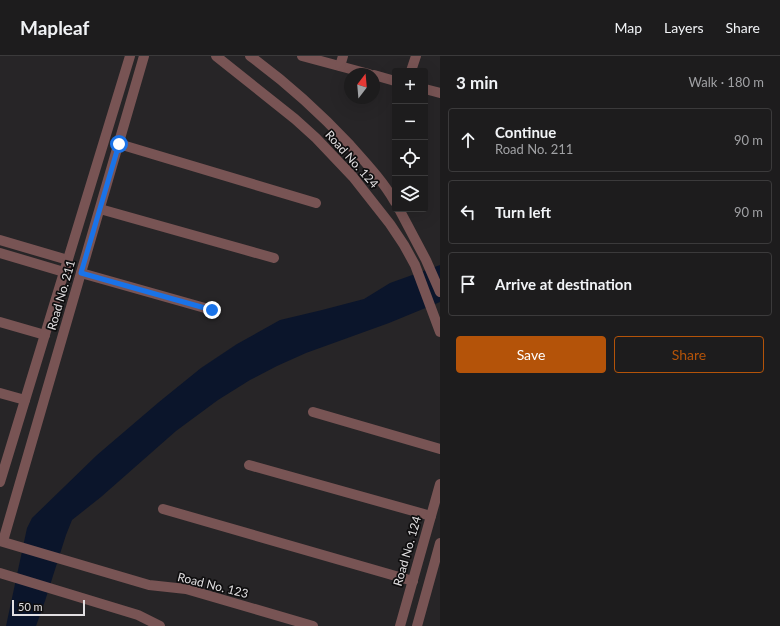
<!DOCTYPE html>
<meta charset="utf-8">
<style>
:root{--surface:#1d1c1d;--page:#2a292a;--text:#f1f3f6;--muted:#a0a1a4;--line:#3b3a3b;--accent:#b45309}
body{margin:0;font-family:Lato,sans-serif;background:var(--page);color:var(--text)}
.controls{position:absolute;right:12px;top:12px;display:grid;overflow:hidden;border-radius:4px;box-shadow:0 4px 16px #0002}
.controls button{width:36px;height:36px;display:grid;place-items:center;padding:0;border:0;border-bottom:1px solid var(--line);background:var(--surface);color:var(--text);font:20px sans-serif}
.compass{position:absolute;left:344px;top:12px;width:36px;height:36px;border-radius:50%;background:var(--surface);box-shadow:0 4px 16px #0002;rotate:16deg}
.scale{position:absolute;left:12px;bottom:10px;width:73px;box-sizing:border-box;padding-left:4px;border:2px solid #e2e0e2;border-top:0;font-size:11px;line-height:14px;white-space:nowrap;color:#e2e0e2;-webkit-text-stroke:3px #0f0e0f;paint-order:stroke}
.stop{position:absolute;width:12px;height:12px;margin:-9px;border:3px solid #1a73e8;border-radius:50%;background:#fff}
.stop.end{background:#1a73e8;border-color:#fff;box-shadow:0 1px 4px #0008}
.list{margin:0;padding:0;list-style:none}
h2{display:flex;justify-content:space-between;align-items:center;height:52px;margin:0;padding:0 16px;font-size:17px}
h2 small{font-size:13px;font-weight:400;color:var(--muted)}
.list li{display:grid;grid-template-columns:26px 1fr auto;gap:12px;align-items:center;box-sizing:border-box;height:64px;margin:0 8px 8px;padding:0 8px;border:1px solid var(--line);border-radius:4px}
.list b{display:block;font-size:15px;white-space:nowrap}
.list p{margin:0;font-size:13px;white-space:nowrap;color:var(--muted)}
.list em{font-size:13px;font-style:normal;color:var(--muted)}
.actions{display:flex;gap:8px;padding:12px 16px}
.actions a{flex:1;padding:9px 0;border:1px solid var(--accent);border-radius:4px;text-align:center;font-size:14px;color:var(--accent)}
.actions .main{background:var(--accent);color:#fff}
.icon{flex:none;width:22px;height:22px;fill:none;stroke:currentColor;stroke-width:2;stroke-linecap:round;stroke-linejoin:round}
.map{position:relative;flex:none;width:440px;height:570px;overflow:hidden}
header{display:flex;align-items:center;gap:24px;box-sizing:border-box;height:56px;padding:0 20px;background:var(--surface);border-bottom:1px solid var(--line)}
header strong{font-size:19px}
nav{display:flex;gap:22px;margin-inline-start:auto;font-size:14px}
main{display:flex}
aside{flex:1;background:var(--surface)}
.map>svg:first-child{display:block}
.water{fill:#0b152b}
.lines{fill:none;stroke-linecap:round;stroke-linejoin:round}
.minor{stroke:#785454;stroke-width:10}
.route{stroke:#1a73e8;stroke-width:5}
.labels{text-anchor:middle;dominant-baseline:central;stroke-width:3.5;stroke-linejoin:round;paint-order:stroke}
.street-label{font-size:12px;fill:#e2e0e2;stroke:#0f0e0f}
</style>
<header>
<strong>Mapleaf</strong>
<nav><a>Map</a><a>Layers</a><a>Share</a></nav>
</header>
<main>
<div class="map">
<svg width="440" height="570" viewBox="0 0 440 570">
<rect width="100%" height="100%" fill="#272527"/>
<polygon class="water" points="440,209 440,246 389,267 306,297 277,310 250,324 218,344 176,375 101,441 72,464 66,479 45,545 36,570 6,570 27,472 32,462 97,399 159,346 201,312 237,288 280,264 322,254 364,243 390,227"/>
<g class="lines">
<g class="minor">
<polyline points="216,0 295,63 316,82 353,121 390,168 404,189 415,209 440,276"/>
<path d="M250,0C286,26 319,56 350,89C366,107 383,125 395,146"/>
<polyline points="302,0 369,18"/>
<polyline points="340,10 343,0"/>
<polyline points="411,15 416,0"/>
<polyline points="374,19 395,25"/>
<polyline points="425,33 440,37"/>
<polyline points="119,88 316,147"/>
<polyline points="100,153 274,202"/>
<polyline points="399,153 426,204 440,236"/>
<polyline points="0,184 68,204"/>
<polyline points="0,197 64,216"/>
<polyline points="81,217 212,254"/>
<polyline points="0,266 45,279"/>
<polyline points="0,337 25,344"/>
<polyline points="313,356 440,393"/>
<polyline points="249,409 431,460"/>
<polyline points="0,426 130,0"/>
<polyline points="163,453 413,525"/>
<polyline points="0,485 149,529 186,533 313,570"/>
<polyline points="3,485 144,0"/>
<polyline points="0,517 138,559 160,570"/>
<polyline points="400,570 440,428"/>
<polyline points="417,570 440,487"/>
</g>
</g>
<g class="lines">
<polyline class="route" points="119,88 81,217 212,254"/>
</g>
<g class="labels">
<g class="street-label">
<text transform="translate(352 103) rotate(48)">Road No. 124</text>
<text transform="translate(61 239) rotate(-74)">Road No. 211</text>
<text transform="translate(407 495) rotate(-74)">Road No. 124</text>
<text transform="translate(213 529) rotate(14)">Road No. 123</text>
</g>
</g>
</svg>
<div class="controls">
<button>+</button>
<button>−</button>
<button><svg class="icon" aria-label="locate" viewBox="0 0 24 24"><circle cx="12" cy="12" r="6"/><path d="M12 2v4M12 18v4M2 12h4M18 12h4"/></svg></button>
<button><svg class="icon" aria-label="layers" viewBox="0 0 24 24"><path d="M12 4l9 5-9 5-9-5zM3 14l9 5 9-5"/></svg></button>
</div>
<svg class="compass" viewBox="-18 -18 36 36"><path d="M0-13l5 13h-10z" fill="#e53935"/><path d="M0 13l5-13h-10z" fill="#a0a1a4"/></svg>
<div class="scale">50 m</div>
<div class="stop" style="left:119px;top:88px"></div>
<div class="stop end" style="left:212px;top:254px"></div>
</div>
<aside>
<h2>3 min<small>Walk · 180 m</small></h2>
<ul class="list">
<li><svg class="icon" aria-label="ahead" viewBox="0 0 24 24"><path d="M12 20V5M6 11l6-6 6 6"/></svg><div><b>Continue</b><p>Road No. 211</p></div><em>90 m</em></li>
<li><svg class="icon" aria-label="left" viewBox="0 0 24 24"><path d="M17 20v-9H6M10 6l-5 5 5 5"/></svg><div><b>Turn left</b></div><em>90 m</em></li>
<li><svg class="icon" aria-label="arrive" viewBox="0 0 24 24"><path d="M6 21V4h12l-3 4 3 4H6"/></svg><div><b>Arrive at destination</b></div></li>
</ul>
<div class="actions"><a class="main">Save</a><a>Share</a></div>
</aside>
</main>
